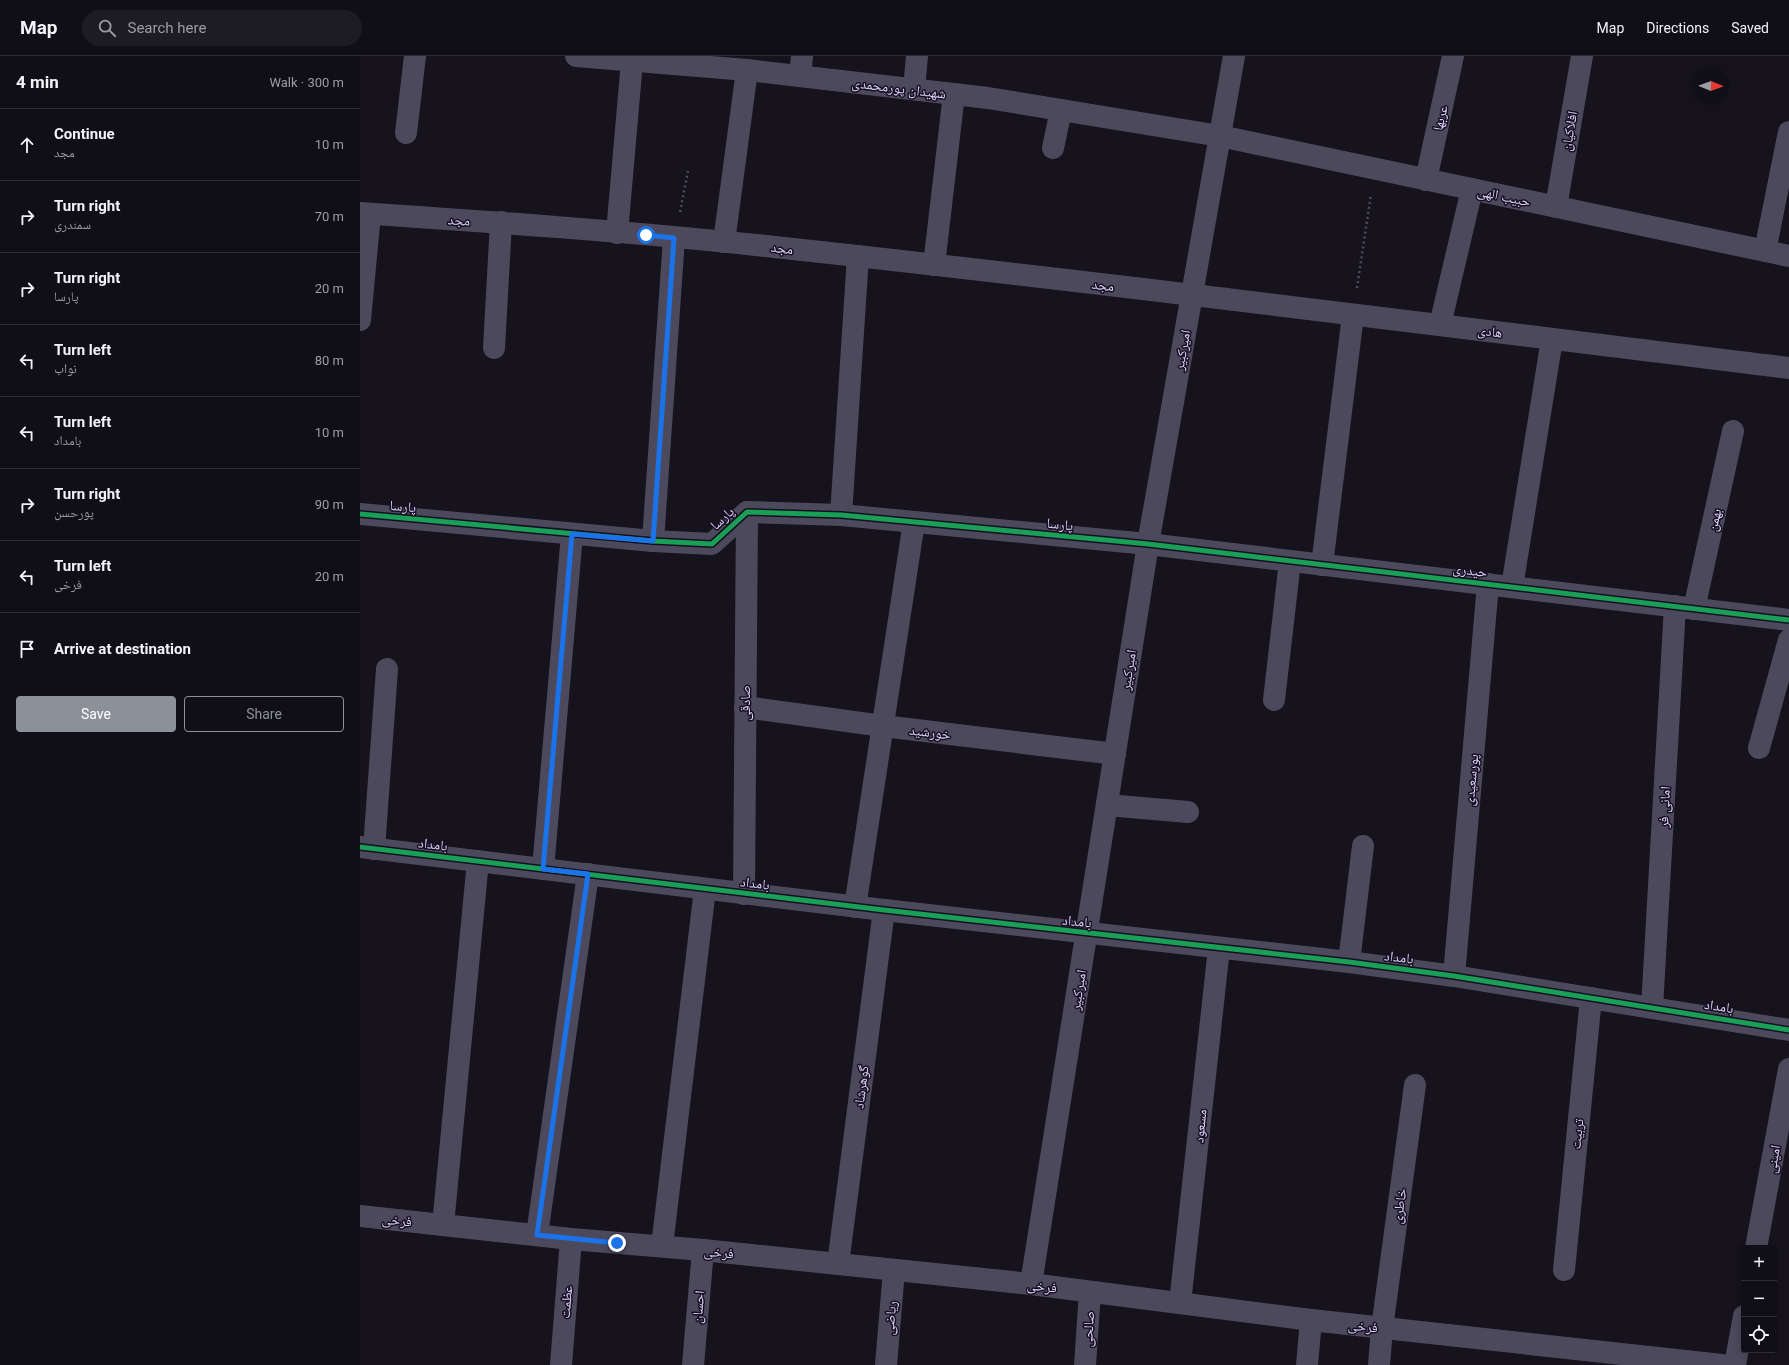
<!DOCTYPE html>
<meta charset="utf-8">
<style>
:root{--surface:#100e16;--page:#1e1c23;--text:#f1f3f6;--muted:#9c9ca1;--line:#302e35;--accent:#8c9099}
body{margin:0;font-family:Roboto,"Noto Naskh Arabic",sans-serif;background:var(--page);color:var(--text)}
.controls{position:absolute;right:12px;bottom:12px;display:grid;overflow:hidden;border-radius:4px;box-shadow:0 2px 10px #0003}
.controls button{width:36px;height:36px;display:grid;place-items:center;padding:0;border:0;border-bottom:1px solid var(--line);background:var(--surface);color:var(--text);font:20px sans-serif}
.compass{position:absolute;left:1333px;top:12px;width:36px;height:36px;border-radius:50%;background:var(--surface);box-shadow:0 2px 10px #0003;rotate:91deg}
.stop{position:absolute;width:12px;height:12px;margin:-9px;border:3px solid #1a73e8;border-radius:50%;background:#fff}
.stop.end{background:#1a73e8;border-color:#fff;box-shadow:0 1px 4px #0008}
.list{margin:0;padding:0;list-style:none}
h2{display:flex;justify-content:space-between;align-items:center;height:52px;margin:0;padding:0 16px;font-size:17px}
h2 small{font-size:13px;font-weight:400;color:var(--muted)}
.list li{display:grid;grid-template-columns:26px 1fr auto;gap:12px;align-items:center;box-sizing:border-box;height:72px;padding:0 16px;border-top:1px solid var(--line)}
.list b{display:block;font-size:15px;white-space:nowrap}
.list p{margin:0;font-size:13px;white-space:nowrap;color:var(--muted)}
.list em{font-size:13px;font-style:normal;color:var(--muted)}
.actions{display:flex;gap:8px;padding:12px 16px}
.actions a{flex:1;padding:9px 0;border:1px solid var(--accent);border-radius:4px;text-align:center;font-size:14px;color:var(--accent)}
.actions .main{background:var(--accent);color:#fff}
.icon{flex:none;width:22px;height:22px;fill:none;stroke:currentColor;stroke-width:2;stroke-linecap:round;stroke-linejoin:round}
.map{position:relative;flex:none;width:1429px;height:1309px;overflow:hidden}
header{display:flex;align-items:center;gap:24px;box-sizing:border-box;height:56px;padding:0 20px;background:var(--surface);border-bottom:1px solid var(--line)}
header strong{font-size:19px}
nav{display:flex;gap:22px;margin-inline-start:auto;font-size:14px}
.search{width:280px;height:36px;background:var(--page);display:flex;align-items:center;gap:10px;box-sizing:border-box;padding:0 14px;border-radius:22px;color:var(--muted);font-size:15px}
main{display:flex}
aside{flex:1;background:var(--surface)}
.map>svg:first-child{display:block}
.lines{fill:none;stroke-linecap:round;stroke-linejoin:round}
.path{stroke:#494f5e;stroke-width:2.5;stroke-dasharray:2 3;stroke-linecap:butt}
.minor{stroke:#4d495d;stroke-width:22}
.cycleway-casing{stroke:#150f21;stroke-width:8}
.cycleway{stroke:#1a9f57;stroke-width:5}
.route{stroke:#1a73e8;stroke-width:5}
.labels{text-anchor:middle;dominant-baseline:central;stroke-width:3;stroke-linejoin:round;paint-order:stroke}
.street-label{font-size:14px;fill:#dfd3fb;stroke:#150f21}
</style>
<header>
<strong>Map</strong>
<div class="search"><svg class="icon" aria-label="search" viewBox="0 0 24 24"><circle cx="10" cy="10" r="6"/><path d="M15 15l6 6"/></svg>Search here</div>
<nav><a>Map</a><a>Directions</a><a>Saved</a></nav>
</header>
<main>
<aside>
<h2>4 min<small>Walk · 300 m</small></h2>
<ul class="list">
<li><svg class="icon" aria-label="ahead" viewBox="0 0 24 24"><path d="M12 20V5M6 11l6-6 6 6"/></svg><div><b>Continue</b><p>مجد</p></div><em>10 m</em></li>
<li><svg class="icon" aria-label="right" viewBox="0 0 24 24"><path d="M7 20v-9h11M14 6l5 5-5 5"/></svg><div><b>Turn right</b><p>سمندری</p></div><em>70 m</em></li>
<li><svg class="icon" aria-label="right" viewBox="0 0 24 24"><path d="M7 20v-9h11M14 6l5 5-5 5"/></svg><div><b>Turn right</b><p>پارسا</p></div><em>20 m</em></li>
<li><svg class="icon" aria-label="left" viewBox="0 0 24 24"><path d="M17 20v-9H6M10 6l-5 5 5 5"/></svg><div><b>Turn left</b><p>نواب</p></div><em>80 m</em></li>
<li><svg class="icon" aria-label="left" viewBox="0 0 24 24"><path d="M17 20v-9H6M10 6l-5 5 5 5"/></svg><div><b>Turn left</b><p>بامداد</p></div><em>10 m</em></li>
<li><svg class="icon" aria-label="right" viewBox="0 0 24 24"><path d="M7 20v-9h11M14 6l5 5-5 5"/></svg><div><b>Turn right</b><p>پورحسن</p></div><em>90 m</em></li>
<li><svg class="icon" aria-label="left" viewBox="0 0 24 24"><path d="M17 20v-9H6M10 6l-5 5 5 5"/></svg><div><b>Turn left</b><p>فرخی</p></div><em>20 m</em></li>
<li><svg class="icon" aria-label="arrive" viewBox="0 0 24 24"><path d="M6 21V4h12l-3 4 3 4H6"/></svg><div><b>Arrive at destination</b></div></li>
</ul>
<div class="actions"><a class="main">Save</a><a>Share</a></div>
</aside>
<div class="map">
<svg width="1429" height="1309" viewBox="0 0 1429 1309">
<rect width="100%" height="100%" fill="#16131d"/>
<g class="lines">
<g class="path">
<polyline points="320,156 328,115"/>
<polyline points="997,232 1011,138"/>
</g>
<g class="minor">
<polyline points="216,0 387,14 628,42 860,80 1429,200"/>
<polyline points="440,20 442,0"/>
<polyline points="554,33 557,0"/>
<polyline points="46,77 55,0"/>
<polyline points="693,92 701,54"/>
<polyline points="1066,124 1093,0"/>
<polyline points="1196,151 1222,0"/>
<path d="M0,157C132,166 264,175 396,189C741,226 1085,270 1429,312"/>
<polyline points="257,177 272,5"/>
<polyline points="364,186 387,14"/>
<polyline points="1405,195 1429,76"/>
<polyline points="574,209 594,38"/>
<polyline points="0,264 10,158"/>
<polyline points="1080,269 1112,133"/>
<polyline points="134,292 141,166"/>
<polyline points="0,458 293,485 352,488 387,456 481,459 788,488 1429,564"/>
<polyline points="481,459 498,200"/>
<polyline points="293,485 314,182"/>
<polyline points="962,509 993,259"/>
<polyline points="1152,531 1192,283"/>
<polyline points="1334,553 1373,375"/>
<polyline points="914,644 930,505"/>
<polyline points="385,651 523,670 755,698"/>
<polyline points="1399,692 1429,584"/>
<polyline points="747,749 828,756"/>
<polyline points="0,791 524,854 989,906 1094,920 1429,974"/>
<polyline points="14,793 27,613"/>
<polyline points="183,813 212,478"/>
<polyline points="384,838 387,456"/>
<polyline points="495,851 554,466"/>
<polyline points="989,906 1003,790"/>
<polyline points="1094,920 1128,528"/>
<polyline points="1292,952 1315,550"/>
<polyline points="0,1160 211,1183 343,1194 671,1228 951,1264 1362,1309"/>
<polyline points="83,1169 118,805"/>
<polyline points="177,1179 228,818"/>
<polyline points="302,1190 345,833"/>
<polyline points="1396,1192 1429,1013"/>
<polyline points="478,1208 524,854"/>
<polyline points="1204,1214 1231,942"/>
<polyline points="671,1228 788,488 874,0"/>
<polyline points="820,1247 859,892"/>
<polyline points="201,1309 211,1183"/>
<polyline points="333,1309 343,1194"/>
<polyline points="526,1309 534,1214"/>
<polyline points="725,1309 730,1236"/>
<polyline points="947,1309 951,1264"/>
<polyline points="1019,1309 1022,1272 1055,1029"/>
<polyline points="1375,1309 1384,1260"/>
</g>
<defs>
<g id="cycleway">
<polyline points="0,458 293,485 352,488 387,456 481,459 788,488 1429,564"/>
<polyline points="0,791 524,854 989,906 1094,920 1429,974"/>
</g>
</defs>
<use href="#cycleway" class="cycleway-casing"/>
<use href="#cycleway" class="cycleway"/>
</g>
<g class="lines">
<polyline class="route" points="257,1187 177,1179 228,818 183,813 212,478 293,485 314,182 286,179"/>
</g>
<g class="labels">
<g class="street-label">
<text transform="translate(539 32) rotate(7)">شهیدان پورمحمدی</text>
<text transform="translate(1080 62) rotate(-77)">عربها</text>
<text transform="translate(1209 75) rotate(-80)">افلاکیان</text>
<text transform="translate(1144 140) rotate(12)">حبیب الهی</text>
<text transform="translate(99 164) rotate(4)">مجد</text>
<text transform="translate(422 192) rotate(7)">مجد</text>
<text transform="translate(743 229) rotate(7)">مجد</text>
<text transform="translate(1130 275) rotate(7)">هادی</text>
<text transform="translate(822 294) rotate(-80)">امیرکبیر</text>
<text transform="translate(43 450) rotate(5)">پارسا</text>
<text transform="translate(362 462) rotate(-43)">پارسا</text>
<text transform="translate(1354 464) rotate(-78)">بهمن</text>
<text transform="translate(700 468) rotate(6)">پارسا</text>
<text transform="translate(1110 514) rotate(7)">حیدری</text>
<text transform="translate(768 614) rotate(-81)">امیرکبیر</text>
<text transform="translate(385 647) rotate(-90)">صادقی</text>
<text transform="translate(570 676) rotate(7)">خورشید</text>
<text transform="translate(1111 724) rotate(-85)">پورسعیدی</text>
<text transform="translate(1304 751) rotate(-87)">امانی فر</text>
<text transform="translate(73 788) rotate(7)">بامداد</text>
<text transform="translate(395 827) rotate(7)">بامداد</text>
<text transform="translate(717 865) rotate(6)">بامداد</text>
<text transform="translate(1039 901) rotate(7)">بامداد</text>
<text transform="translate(718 934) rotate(-81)">امیرکبیر</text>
<text transform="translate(1359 950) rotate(9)">بامداد</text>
<text transform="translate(501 1031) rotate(-83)">گوهرشاد</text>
<text transform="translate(840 1070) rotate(-84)">مسعود</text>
<text transform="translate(1217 1078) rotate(-84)">تربیت</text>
<text transform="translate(1413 1103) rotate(-80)">امینی</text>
<text transform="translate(1039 1150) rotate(-82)">خاطری</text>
<text transform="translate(37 1164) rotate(6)">فرخی</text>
<text transform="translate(359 1196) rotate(6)">فرخی</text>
<text transform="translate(682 1230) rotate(7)">فرخی</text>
<text transform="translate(206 1246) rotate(-85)">عظمت</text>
<text transform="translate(338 1251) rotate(-85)">احسان</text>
<text transform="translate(530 1262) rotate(-85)">ریاضی</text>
<text transform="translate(1003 1270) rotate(6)">فرخی</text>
<text transform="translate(728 1273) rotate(-86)">صالحی</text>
</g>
</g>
</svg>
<div class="controls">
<button>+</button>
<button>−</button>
<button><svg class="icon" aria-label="locate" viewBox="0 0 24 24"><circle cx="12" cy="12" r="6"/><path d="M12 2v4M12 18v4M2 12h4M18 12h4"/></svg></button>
</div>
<svg class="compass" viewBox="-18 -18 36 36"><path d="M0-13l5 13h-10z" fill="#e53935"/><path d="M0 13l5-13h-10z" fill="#9c9ca1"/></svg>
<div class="stop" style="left:286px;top:179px"></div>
<div class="stop end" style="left:257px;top:1187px"></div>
</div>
</main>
